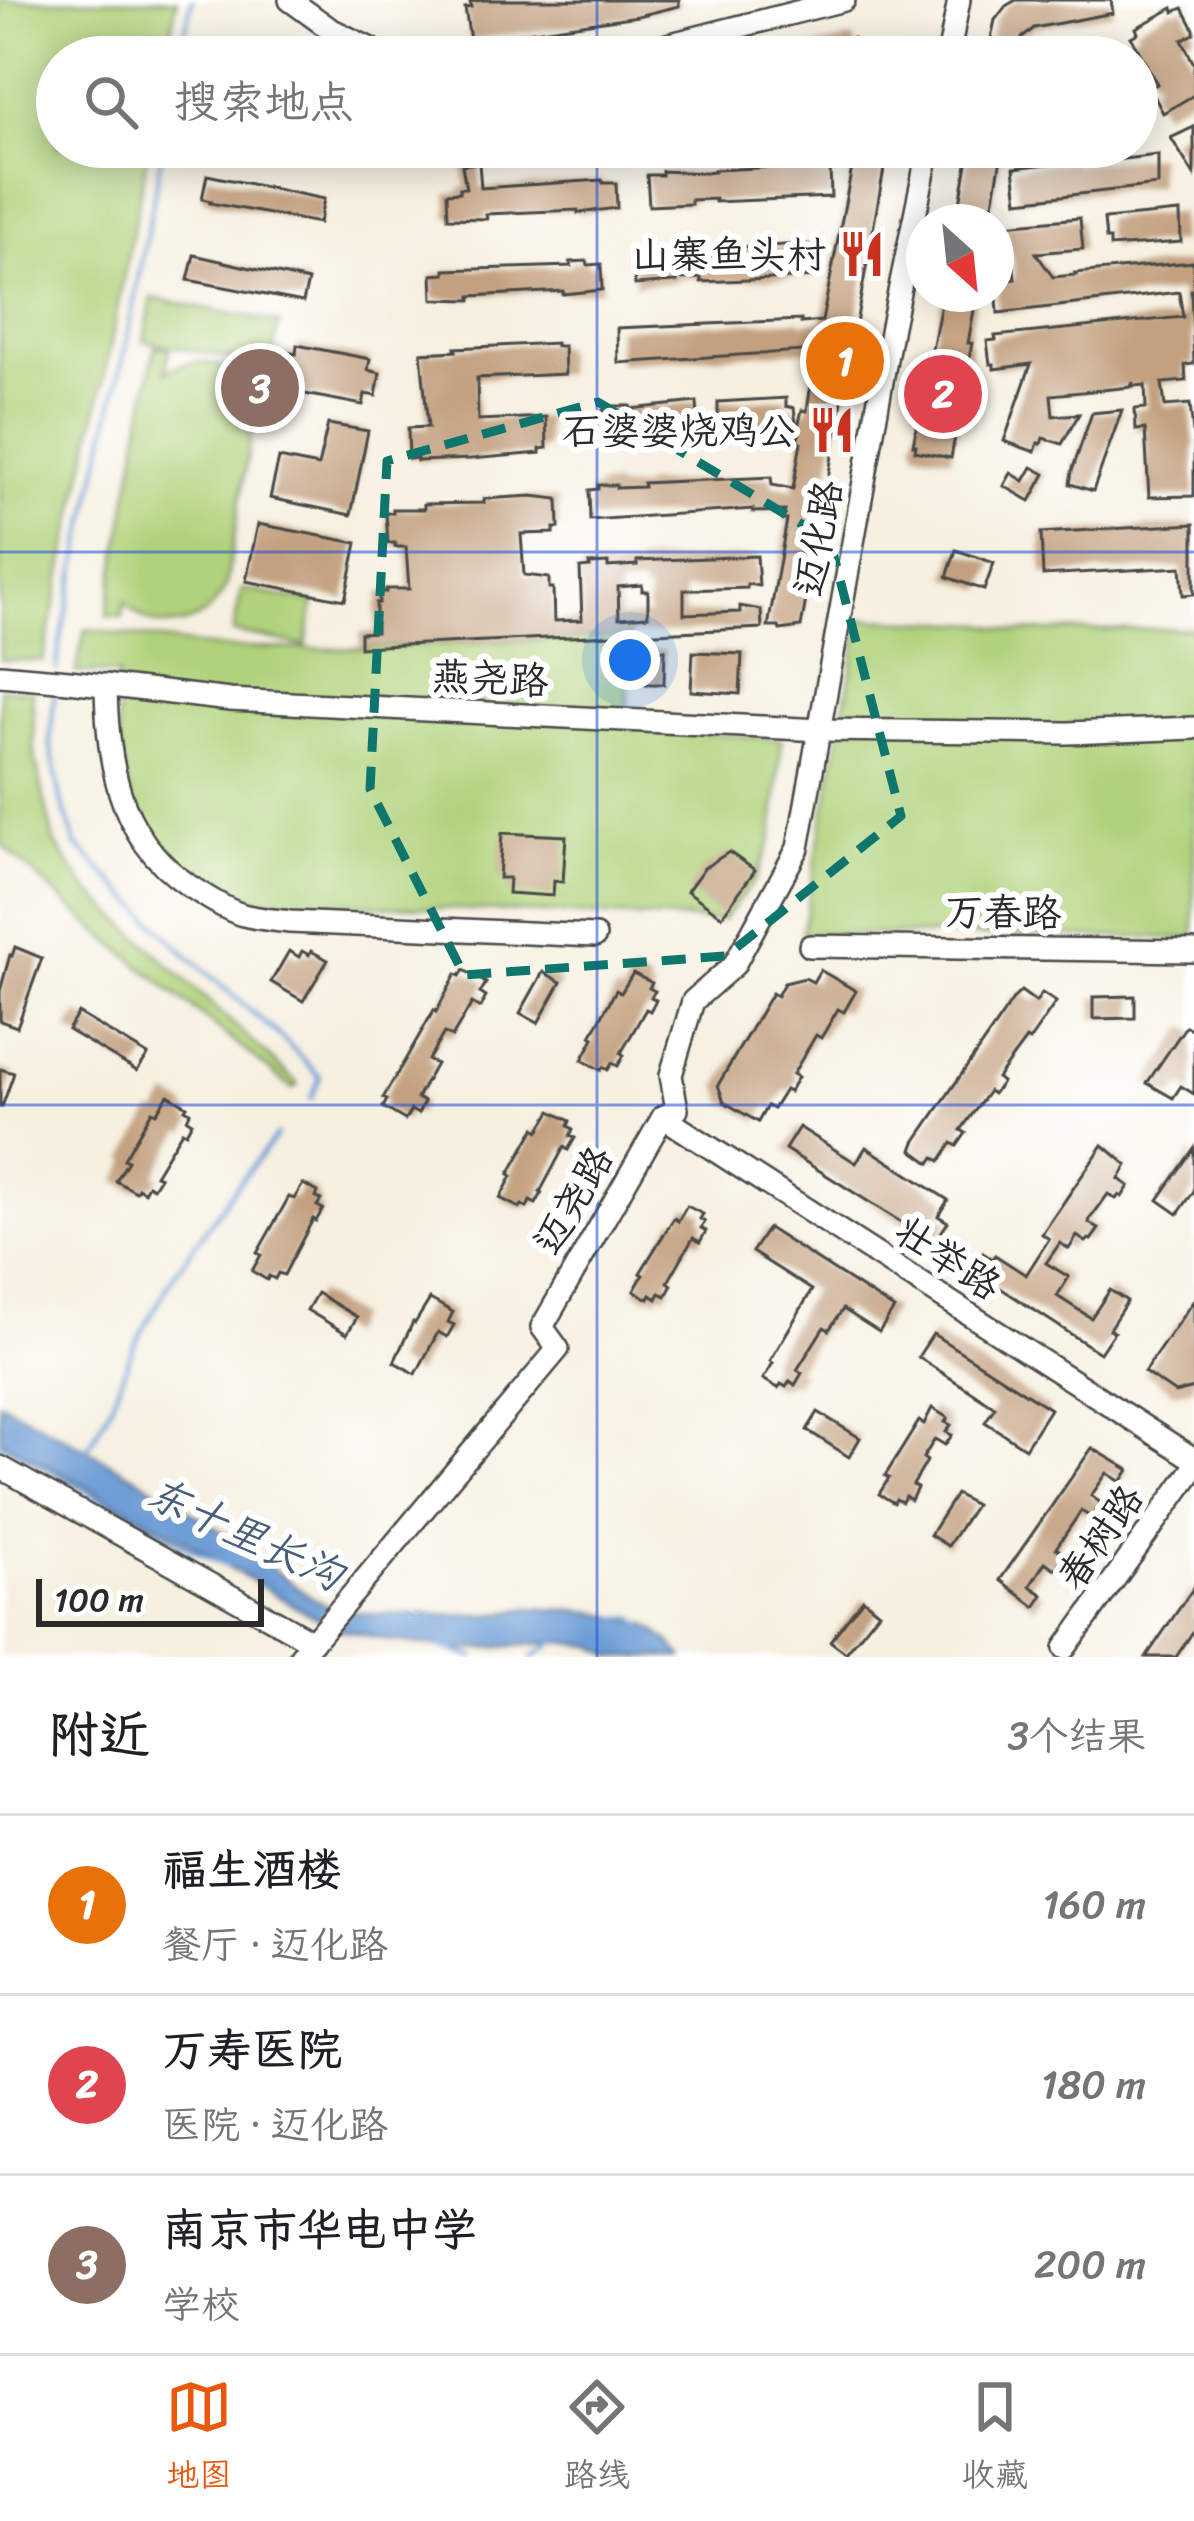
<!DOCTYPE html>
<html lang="zh">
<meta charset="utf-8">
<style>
:root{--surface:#fff;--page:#f6f6f6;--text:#202124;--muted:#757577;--line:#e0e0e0;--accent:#ea580c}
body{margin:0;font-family:Sriracha,"LXGW WenKai TC",sans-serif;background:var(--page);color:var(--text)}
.compass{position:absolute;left:906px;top:204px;width:108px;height:108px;border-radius:50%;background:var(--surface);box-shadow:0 6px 30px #0003;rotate:153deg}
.scale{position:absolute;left:36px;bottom:30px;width:228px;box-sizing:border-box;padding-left:12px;border:6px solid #2b2b2b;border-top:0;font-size:33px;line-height:42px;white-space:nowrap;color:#2b2b2b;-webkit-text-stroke:9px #fff;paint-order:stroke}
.you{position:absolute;left:630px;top:660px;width:42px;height:42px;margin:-30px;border:9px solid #fff;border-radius:50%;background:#1a73e8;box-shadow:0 0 0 18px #1a73e833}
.badge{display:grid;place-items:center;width:78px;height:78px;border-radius:50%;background:var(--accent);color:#fff;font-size:39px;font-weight:700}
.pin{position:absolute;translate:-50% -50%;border:6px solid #fff;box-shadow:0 3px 12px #0006}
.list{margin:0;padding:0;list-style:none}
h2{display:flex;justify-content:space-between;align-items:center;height:156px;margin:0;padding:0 48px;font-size:51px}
h2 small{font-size:39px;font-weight:400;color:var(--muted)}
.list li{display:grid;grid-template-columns:78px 1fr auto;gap:36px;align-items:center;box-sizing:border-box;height:180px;padding:0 48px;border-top:3px solid var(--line)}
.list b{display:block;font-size:45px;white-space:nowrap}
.list p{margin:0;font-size:39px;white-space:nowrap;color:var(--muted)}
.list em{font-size:39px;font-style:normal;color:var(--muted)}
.icon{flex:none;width:66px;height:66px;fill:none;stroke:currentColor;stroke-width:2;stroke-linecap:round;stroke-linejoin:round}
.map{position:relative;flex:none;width:1194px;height:1657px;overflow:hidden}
.search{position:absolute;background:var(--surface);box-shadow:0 6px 30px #0003;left:36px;right:36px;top:36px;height:132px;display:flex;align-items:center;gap:30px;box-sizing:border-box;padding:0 42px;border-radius:66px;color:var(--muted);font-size:45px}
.sheet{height:696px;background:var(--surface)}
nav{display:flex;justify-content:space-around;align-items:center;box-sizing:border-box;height:168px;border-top:3px solid var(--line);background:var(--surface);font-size:33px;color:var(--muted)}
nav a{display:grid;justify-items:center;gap:6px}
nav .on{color:var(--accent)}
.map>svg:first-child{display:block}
.green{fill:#b0d27a;stroke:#6e7e52;stroke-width:3}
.water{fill:#6d9dd6;stroke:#4c6480;stroke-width:3}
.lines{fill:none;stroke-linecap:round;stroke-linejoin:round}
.stream{stroke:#6d9dd6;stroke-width:4.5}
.building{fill:#c3a180;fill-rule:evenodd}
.minor-casing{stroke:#494946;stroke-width:26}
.minor{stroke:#fff;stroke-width:21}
.marked{fill:none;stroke:#0f766e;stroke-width:9;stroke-dasharray:24 15;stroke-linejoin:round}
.grid{fill:none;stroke:#1d4ed8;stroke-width:3;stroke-opacity:0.55}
.labels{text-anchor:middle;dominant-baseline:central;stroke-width:12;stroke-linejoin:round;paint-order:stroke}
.poi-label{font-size:39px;fill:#2b2b2b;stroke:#fff;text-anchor:end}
.street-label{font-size:39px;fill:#2b2b2b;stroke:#fff}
.water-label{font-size:42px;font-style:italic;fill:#495e78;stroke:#fff}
</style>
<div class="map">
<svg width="1194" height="1657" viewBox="0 0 1194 1657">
<rect width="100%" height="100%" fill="#fff"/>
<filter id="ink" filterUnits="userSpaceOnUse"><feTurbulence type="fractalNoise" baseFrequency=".00833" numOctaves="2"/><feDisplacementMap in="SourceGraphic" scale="24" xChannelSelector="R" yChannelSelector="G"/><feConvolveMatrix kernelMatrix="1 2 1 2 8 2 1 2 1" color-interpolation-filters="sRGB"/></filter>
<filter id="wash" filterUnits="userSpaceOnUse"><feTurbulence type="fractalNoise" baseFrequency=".004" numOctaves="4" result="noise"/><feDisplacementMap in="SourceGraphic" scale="48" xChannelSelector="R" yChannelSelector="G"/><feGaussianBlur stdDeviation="2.7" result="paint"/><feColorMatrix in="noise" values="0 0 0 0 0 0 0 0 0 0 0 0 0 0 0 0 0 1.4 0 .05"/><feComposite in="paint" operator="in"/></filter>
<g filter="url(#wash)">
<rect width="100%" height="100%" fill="#f6f0e0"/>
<g class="green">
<polygon points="0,0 177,0 166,57 57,57 57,147 149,147 101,392 43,661 0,660"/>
<polygon points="152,298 279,323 270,366 144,341"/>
<path d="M155,346L169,349L166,372C204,350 245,366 255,410L226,585C208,629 156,640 125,602L122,617L107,615Z"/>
<polygon points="242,589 314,602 306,646 233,632"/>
<polygon points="861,619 983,624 1018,632 1194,628 1194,938 802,933"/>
<polygon points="85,629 218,648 341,649 630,636 626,726 782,740 772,839 755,880 722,921 258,900 214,886 179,861 132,808 118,735 118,674 76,672"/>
<polygon points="0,688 32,691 35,758 54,842 86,888 298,1084 293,1089 96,930 0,843"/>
</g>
<polygon class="water" points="0,1402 135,1476 241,1544 303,1592 334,1609 372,1614 489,1615 530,1608 594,1612 647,1625 668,1640 683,1657 615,1657 593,1646 561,1642 464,1650 392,1641 339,1629 294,1606 181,1538 0,1439"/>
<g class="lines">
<g class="stream">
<polyline points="180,57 192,0"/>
<polyline points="57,670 60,643 125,349 163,147"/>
<polyline points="55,688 50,742 61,800 76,845 188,956 285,1041 320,1077 311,1099"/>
<polyline points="0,1443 187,1547 227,1565"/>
<polyline points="86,1452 110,1407 133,1348 175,1273 235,1188 277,1135"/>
<polyline points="618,1618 634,1617 644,1627"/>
<polyline points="439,1646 474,1657"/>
<polyline points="533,1657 558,1640"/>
</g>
</g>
<g id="blocks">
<g class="building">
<polygon points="482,0 679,0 679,6 638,16 470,40 465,8 471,7 470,2"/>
<polygon points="1016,0 1111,0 1113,13 1034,28 1022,38 1019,57 987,57 995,20 1006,6"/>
<polygon points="1173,8 1174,12 1183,8 1194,29 1194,34 1182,40 1194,64 1194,95 1163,113 1152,92 1152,87 1157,84 1131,37 1138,33 1136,28"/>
<polygon points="853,38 860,57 793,57 792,52"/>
<polygon points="1194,127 1194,175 1171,138"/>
<polygon points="856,147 888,147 801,627 780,630 779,627 768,627 787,520 783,520 785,511 753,512 753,509 590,520 589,490 598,489 598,485 616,485 616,488 644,487 643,483 771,477 772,485 793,489 801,442 797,441 800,432 718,433 718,402 786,398 786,406 794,408 797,431 802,410 807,411 816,350 618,363 617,328 801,320 801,323 822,321"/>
<polygon points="970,147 1003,147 993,204 959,209"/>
<polygon points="1158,155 1158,185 1018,201 1014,168 1073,161 1073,165"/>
<polygon points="479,163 481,188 602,180 603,183 616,183 617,208 578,213 578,210 486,214 487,219 448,218 447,193 460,192 460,188 466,188 462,165"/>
<polygon points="820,165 830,167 831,197 715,202 715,199 691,200 691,204 649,206 647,175 662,175 662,171 705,173 714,172 714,170"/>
<polygon points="207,175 324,199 319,223 210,203 211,201 202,199"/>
<polygon points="1180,212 1181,242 1110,247 1110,239 1106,239 1104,219"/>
<polygon points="1080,218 1083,249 1036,253 1053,277 1076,275 1075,273 1194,262 1194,290 1191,290 1194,364 1185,365 1186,381 1162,383 1165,406 1190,404 1194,442 1194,496 1149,497 1145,429 1136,430 1135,409 1146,408 1145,385 1133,386 1133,382 1131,387 1051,395 1053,416 1079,414 1062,444 1043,438 1041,444 1038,443 1035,452 1004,441 1031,364 994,369 994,364 990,364 987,341 996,340 995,336 1183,317 1179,292 998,313 996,282 1015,279 1013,256 1008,256 1005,225"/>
<polygon points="806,244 815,246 817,277 701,282 701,278 676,279 677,282 635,285 633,254 648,254 647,250 666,249 666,253 699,251 699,249"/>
<polygon points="194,255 308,281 303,302 188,280"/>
<polygon points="587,261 588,265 601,264 602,290 563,294 563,291 471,296 471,300 433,299 432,275 445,274 445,270 571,266 570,262"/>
<polygon points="943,294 977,294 968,343 972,343 951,458 915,451 916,445 913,445"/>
<polygon points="556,343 556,346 564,346 565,374 477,378 478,420 546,417 547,448 540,449 540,453 471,459 417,461 417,458 409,459 408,428 428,427 421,353 456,351 455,348"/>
<polygon points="297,345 370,359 368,370 380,373 376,396 365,394 363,405 289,391 291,381 281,379 286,352 296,354"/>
<polygon points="697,402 699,434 604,441 603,410 612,410 612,406 630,406 631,409"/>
<polygon points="1122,410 1093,491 1070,484 1072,471 1092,413"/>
<polygon points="328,424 368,431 351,515 270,498 279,458 318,466"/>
<polygon points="1032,467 1045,474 1030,501 1004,486 1011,473 1024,481"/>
<path d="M532,496L558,499L559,528H554V533L521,534L524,575L549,578V588H553L554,621L582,620L580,568L590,567L589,564L608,563V567L637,565V561L757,556L759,586L747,584V588L684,590V614L740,612V606L761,610L762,628L360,647V633L376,632V603H379V592H386V589H409L406,547H395V543H388L386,513H393V509H424V504L484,503V499ZM642,585V591H648V616L619,618L618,587Z"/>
<polygon points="258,524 357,543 345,600 246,581"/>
<polygon points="1194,524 1194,594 1183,595 1181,567 1043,575 1041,533"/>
<polygon points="956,550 994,563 984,590 947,577"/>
<polygon points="646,649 665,650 664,684 645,684"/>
<polygon points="693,652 742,654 740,694 691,691"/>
<polygon points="502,833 566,836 563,882 554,881 553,896 508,893 509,878 499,878"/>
<polygon points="729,852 755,870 722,916 687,891 704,868"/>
<polygon points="15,947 42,958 17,1027 0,1021 0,991 10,955 12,956"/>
<polygon points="289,951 299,957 302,951 309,955 311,951 328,960 303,1001 271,982"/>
<polygon points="464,970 486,983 480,993 486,997 480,1008 472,1003 452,1037 444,1033 428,1060 436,1064 417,1098 424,1102 418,1114 411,1110 405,1120 383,1107 387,1100 383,1098 434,1010 436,1012 456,974 460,976"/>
<polygon points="820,970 856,991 844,1012 838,1009 821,1038 816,1035 793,1074 798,1077 789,1092 785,1090 773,1109 767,1106 758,1122 724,1102 718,1085 772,993 777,996 784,983 805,978 813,982"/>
<polygon points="543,972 561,982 538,1023 520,1013"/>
<polygon points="633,973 652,983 649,988 655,991 651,997 656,1000 650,1011 646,1009 621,1053 624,1055 618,1066 612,1063 608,1070 603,1067 601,1070 582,1060 594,1038 591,1036 616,990 621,993"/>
<polygon points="1021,991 1036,1002 1042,993 1056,1002 1029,1041 1026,1039 997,1078 1002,1082 993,1094 989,1091 961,1130 966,1133 957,1146 952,1143 940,1161 934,1157 930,1163 912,1150 915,1142 1014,998"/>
<polygon points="1135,996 1135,1018 1093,1019 1093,997"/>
<polygon points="78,1013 148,1055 137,1071 68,1030"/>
<polygon points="1186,1026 1194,1031 1194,1094 1181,1086 1173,1098 1147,1083"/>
<polygon points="0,1069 14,1073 2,1107 0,1107"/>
<polygon points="168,1095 187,1106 185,1109 190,1112 187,1119 192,1122 186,1133 182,1131 155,1175 160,1177 153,1188 148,1185 144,1192 138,1188 136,1192 116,1181 128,1161 124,1159 152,1111 156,1113"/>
<polygon points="551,1111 570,1121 568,1126 573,1129 570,1136 575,1138 568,1150 564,1147 540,1192 542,1193 536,1204 530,1201 527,1208 522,1205 520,1208 500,1198 512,1176 509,1174 535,1128 539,1131"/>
<polygon points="799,1127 856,1163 866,1147 948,1200 938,1216 948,1222 934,1243 785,1149"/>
<polygon points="1103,1145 1127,1165 1119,1179 1129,1186 1122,1197 1119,1195 1116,1199 1108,1194 1090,1219 1089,1223 1099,1229 1091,1240 1089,1239 1086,1242 1077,1236 1069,1249 1060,1243 1046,1263 1069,1277 1057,1296 1091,1318 1110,1290 1127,1301 1109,1329 1114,1332 1100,1353 979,1274 981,1270 975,1266 983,1253 992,1259 995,1255 1026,1275 1049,1239 1042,1234"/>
<polygon points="1194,1148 1194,1191 1178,1214 1158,1200"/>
<polygon points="303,1184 318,1192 316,1197 321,1200 317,1206 323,1209 316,1221 313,1219 284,1275 278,1273 275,1279 269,1276 267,1280 252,1271 261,1255 257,1253 289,1197 294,1199"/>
<polygon points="687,1206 703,1214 700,1219 705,1222 701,1228 706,1231 700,1242 693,1238 668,1282 672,1285 666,1296 660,1293 657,1299 651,1295 649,1299 634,1291 643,1275 640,1273 674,1218 678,1221"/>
<polygon points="768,1228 894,1309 879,1332 843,1309 829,1330 824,1327 797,1370 802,1373 795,1385 790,1381 786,1387 781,1384 778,1388 763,1379 773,1363 770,1361 812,1290 752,1252"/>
<polygon points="317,1293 357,1317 347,1334 307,1310"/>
<polygon points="430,1299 453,1312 448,1322 454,1325 447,1337 438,1332 416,1374 394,1362 413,1322 415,1323"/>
<polygon points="1194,1300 1194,1388 1175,1393 1144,1372"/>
<polygon points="933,1334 1050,1409 1025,1448 985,1422 995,1407 918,1357"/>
<polygon points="932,1408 948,1418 945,1422 951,1425 946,1432 952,1435 945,1445 935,1439 923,1458 927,1461 913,1485 917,1488 911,1500 905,1496 902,1502 896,1499 894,1503 879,1494 889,1478 885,1476 919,1421 924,1424"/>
<polygon points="818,1412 860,1438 849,1457 807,1430"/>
<polygon points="1092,1448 1129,1470 1121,1482 1107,1473 1091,1496 1101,1503 1091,1517 1081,1511 1056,1548 1065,1554 1059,1564 1055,1569 1045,1562 1030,1586 1043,1595 1035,1607 1000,1580"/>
<polygon points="956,1494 975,1505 948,1546 930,1535"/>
<polygon points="1194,1587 1194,1630 1176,1657 1146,1657"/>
<polygon points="863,1599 879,1612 846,1653 830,1641"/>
</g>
</g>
</g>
<g filter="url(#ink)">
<use href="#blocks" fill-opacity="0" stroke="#494946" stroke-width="3"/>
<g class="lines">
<defs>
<g id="minor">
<polyline points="290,0 330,29 387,57"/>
<polyline points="606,57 659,47 844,0"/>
<polyline points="948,57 959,0"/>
<polyline points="0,675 69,681 230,700 821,730 1068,733 1194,728"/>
<path d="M106,685C107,771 121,847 202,894C215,902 229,911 243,915C258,919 275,920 290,922L595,936"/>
<polyline points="810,946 1194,951"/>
<polyline points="663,1117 1194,1459"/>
<polyline points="0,1467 313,1642"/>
<polyline points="1065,1648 1194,1468"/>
<polyline points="300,1657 558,1349 542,1327 663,1117 677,1110 671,1075 693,1001 734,965 798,848 892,326 929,147"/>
</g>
</defs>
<use href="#minor" class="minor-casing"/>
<use href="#minor" class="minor"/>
</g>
</g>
<path class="marked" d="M598,402L830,541L901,816L726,956L464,975L370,789L387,461Z"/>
<path class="grid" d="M597,0V57M597,147V1657M0,552H1194M0,1105H1194"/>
<defs>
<symbol id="restaurant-bare" viewBox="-9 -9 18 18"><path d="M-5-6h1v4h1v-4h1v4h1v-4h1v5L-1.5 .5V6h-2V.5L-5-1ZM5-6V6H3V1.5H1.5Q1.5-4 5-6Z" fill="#c8321e" stroke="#fff" stroke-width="2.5" paint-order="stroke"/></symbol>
</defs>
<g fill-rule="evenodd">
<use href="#restaurant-bare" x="829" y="221" width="66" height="66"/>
<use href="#restaurant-bare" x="799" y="397" width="66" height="66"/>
</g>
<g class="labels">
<g class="poi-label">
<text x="826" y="254">山寨鱼头村</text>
<text x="796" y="430">石婆婆烧鸡公</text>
</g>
<g class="street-label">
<text transform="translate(818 538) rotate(-80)">迈化路</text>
<text transform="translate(490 678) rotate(3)">燕尧路</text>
<text transform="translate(1003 912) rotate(1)">万春路</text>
<text transform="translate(573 1200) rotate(-60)">迈尧路</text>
<text transform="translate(948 1258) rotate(33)">壮举路</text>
<text transform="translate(1100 1537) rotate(-55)">春树路</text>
</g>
<g class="water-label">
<text transform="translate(245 1534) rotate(25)">东十里长沟</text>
</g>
</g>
</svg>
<svg class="compass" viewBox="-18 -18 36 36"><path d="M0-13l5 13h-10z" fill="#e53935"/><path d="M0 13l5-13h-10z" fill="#757577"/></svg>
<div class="scale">100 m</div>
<div class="you"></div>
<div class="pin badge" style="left:845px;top:361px;background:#e8710a">1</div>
<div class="pin badge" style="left:943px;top:394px;background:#e0444e">2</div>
<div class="pin badge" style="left:260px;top:388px;background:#8d6e63">3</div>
<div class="search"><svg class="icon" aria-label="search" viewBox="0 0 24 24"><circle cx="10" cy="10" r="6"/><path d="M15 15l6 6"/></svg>搜索地点</div>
</div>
<section class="sheet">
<h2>附近<small>3个结果</small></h2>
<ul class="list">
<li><span class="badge" style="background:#e8710a">1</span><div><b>福生酒楼</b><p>餐厅 · 迈化路</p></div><em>160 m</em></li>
<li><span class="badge" style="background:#e0444e">2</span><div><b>万寿医院</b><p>医院 · 迈化路</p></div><em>180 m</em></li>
<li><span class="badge" style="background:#8d6e63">3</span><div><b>南京市华电中学</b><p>学校</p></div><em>200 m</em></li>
</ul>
</section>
<nav>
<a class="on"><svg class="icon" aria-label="map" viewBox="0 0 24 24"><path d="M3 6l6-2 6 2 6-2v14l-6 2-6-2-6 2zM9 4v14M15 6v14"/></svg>地图</a>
<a><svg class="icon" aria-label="directions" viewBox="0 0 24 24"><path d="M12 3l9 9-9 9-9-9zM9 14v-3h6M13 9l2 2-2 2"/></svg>路线</a>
<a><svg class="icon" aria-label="saved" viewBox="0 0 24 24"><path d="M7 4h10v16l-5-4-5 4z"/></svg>收藏</a>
</nav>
